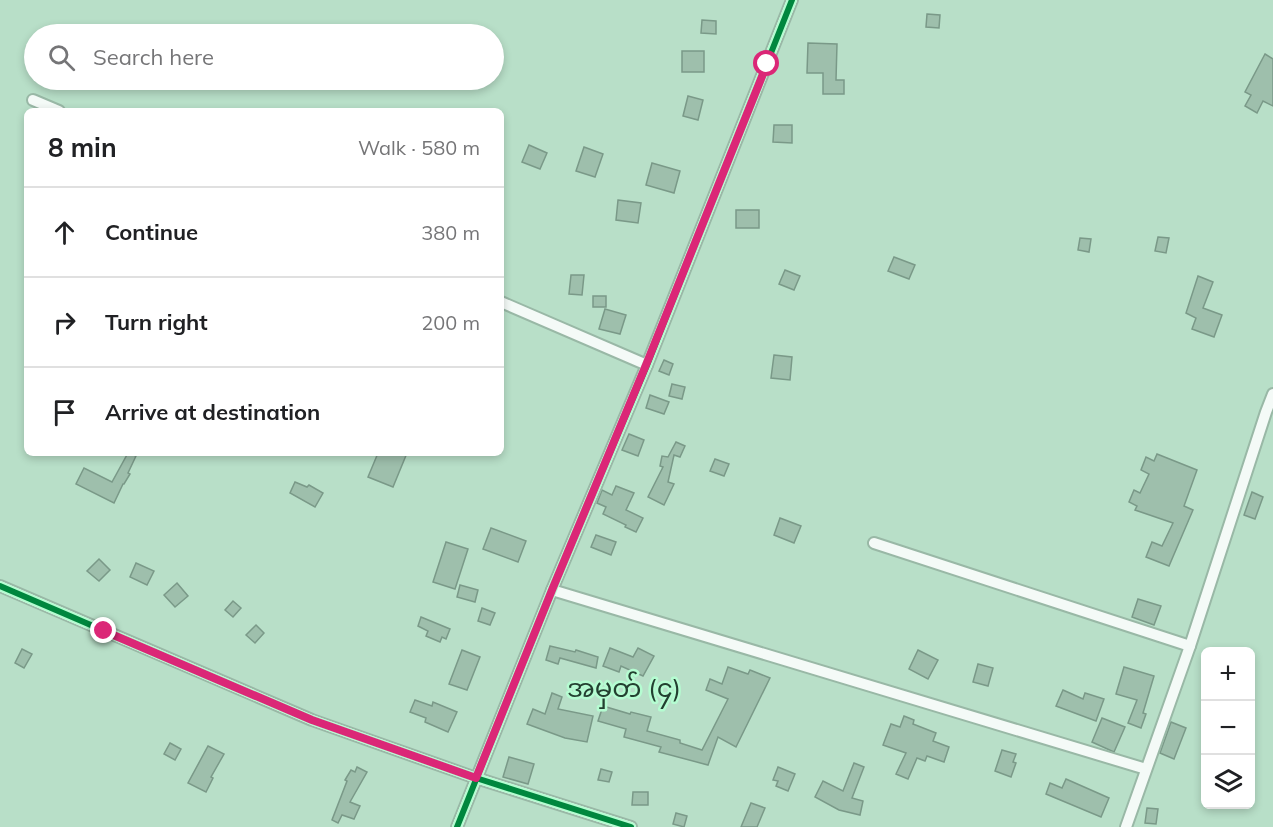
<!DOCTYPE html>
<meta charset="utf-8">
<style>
:root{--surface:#fff;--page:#f6f6f6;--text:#202124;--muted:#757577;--line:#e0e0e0}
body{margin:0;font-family:Mulish,"Noto Sans Myanmar",sans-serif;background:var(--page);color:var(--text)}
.controls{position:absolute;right:18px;bottom:18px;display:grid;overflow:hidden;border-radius:9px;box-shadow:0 3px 9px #0003}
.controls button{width:54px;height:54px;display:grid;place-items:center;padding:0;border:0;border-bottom:2px solid var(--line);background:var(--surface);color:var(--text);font:30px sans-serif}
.stop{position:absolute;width:18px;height:18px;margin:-14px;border:4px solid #db2777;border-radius:50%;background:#fff}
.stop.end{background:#db2777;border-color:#fff;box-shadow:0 2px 6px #0008}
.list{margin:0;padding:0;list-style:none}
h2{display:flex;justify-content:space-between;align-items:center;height:78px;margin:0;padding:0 24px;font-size:26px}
h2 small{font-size:20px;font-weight:400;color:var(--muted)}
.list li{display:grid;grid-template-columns:39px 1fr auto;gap:18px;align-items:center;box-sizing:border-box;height:90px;padding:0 24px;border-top:2px solid var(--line)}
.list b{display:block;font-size:22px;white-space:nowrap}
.list em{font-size:20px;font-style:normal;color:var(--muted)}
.icon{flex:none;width:33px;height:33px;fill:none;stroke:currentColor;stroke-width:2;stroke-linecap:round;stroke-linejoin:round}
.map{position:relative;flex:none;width:1273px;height:827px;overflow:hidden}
.search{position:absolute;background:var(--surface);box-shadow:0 3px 9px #0003;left:24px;top:24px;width:480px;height:66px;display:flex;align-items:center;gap:15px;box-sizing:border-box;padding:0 21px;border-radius:33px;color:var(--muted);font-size:22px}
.panel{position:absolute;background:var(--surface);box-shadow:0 3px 9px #0003;left:24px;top:108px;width:480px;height:348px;border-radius:9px}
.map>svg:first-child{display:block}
.building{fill:#9ebfac;stroke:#7a9988;stroke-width:1.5}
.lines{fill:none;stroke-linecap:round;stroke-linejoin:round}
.street-casing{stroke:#99b8a6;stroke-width:14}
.street{stroke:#f4faf7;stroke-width:10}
.cycleway-casing{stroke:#b5fcd1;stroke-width:10}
.cycleway{stroke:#00873e;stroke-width:6}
.route{stroke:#db2777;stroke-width:8}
.labels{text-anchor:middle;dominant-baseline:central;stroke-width:5;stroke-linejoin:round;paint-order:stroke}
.quarter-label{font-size:26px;fill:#234030;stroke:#b5fcd1}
</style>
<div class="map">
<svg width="1273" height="827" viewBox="0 0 1273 827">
<rect width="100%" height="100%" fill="#b8dfc8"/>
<g class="building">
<polygon points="927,14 940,15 939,28 926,27"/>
<polygon points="702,20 716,21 716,34 701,33"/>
<polygon points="808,43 837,44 836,80 844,80 844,94 823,94 823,73 807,73"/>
<rect x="682" y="51" width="22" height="21"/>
<polygon points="1265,54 1273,59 1273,106 1263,101 1257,113 1245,106 1251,95 1245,92"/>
<polygon points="688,96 703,100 698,120 683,116"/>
<polygon points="774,125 792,125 792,143 773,142"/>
<polygon points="529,145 547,153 540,169 522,162"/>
<polygon points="584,147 603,154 595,177 576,171"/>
<polygon points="652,163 680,171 674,193 646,185"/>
<polygon points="618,200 641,203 638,223 616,220"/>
<rect x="736" y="210" width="23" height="18"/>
<polygon points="1158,237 1169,238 1166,253 1155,251"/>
<polygon points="1080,238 1091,239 1089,252 1078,250"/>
<polygon points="894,257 915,265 909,279 888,271"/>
<polygon points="785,270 800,276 794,290 779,284"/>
<polygon points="571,275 584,275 582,295 569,294"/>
<polygon points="1198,276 1213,282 1203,308 1222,315 1214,337 1192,329 1196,318 1186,313"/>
<rect x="593" y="296" width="13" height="11"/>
<polygon points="605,309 626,315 620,334 599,329"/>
<polygon points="774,355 792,357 790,380 771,378"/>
<polygon points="664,360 673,364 669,375 659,371"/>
<polygon points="672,384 685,387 682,399 669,396"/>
<polygon points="650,395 669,402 664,414 646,408"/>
<polygon points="629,434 644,440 638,456 622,450"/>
<polygon points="676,442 685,446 680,457 674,455 668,482 674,484 664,505 648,497 663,467 660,466 662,456 668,457"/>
<polygon points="128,453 136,456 128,473 130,474 124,484 123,484 114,503 76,484 84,468 112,482"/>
<polygon points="378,453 407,453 393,487 368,477"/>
<polygon points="1157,454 1197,470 1184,506 1193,510 1169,566 1146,557 1152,542 1162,546 1173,523 1135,510 1137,506 1129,502 1134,490 1140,493 1149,474 1141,470 1146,457 1154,461"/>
<polygon points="715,459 729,464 724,476 710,471"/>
<polygon points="295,482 307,487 309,485 323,493 315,507 290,493"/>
<polygon points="616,486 634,493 626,510 643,518 636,532 625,527 626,525 603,514 606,507 597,503 602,490 612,495"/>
<polygon points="1252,492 1263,497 1255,519 1244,515"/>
<polygon points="780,518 801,526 794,543 774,535"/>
<polygon points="491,528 526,541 518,562 483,549"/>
<polygon points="596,535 616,542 611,555 591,547"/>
<polygon points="446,542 468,549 455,589 433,582"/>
<polygon points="99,559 110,570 99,581 87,571"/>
<polygon points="136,563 154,571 147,585 130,577"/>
<polygon points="177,583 188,596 175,607 164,595"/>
<polygon points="460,585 478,590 475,602 457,597"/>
<polygon points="1138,599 1161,606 1154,625 1132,617"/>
<polygon points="233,601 241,608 233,617 225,610"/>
<polygon points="482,608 495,613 490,625 478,621"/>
<polygon points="421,617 450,629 446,639 442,637 440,642 426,636 428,631 418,626"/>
<polygon points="256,625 264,633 255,643 246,635"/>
<polygon points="550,646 575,652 576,650 598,657 596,668 560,658 558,664 546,660"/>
<polygon points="610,648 633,657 638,648 654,656 643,676 621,666 619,672 603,666"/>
<polygon points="22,649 32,654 24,668 15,663"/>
<polygon points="462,650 480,657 467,690 449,684"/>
<polygon points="918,650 938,660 928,679 909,669"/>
<polygon points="978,664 993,668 988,686 973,682"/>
<polygon points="728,667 748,674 750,670 770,678 736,747 718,737 708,765 659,752 661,747 624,737 626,729 598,721 603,706 630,714 631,712 651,717 647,731 680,740 680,743 702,750 728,699 706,690 710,679 722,684"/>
<polygon points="1124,667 1154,676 1143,713 1146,714 1141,728 1128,723 1137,700 1116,694"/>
<polygon points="1063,690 1083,699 1085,693 1104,699 1096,721 1056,706"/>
<polygon points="552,693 562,697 558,709 593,716 587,742 565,738 527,724 533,709 545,714"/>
<polygon points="415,700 432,706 433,702 457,712 448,732 425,722 426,718 410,712"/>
<polygon points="904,716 914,720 913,724 936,733 933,741 949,747 944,762 927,756 925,761 917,758 908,779 896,774 906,753 883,745 891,724 900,727"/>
<polygon points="1102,718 1125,727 1114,752 1092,742"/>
<polygon points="1171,722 1186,728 1174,759 1160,753"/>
<polygon points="170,743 181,749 175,760 164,754"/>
<polygon points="208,746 224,754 211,777 213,778 206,792 188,783"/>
<polygon points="1002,750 1016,754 1013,762 1016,763 1011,777 995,771"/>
<polygon points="509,757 534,764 528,784 503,777"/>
<polygon points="854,763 864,767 852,798 863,801 860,815 839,810 815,797 823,781 843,791"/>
<polygon points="357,767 367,772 350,802 360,806 354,819 342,815 338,823 332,820 347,781 345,780 351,770 355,772"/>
<polygon points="778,767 795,774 788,791 776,786 778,781 773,780"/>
<polygon points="601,769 612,772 609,782 598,780"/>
<polygon points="1066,779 1109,798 1101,817 1046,794 1050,783 1062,788"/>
<polygon points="633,792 648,792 648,805 632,805"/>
<polygon points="751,803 765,808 757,827 741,827"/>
<polygon points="1147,808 1158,809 1156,824 1145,823"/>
<polygon points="676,813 687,816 684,827 673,824"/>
</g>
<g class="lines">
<defs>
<g id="street">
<polyline points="33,100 59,111"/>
<polyline points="501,302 647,365"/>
<polyline points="874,543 1190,646"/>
<polyline points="0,586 312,720 476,778 631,827"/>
<polyline points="552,590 1146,769"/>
<polyline points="457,827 552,590 647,365 792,0"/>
<polyline points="1126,827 1190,646 1266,412 1273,394"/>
</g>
</defs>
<use href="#street" class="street-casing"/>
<use href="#street" class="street"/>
<defs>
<g id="cycleway">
<polyline points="0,586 312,720 476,778 631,827"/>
<polyline points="457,827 552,590 647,365 792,0"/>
</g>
</defs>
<use href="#cycleway" class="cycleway-casing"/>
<use href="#cycleway" class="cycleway"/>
</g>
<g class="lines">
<polyline class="route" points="104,631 312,720 476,778 552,590 646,365 767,64"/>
</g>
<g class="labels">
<g class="quarter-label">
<text x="624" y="687">အမှတ် (၄)</text>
</g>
</g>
</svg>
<div class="controls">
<button>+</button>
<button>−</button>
<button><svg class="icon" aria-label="layers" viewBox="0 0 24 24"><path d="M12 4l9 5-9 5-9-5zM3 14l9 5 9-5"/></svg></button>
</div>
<div class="stop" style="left:767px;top:64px"></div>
<div class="stop end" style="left:104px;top:631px"></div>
<div class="search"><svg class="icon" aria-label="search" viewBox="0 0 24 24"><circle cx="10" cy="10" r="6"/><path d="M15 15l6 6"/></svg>Search here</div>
<section class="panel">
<h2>8 min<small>Walk · 580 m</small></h2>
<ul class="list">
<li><svg class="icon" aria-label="ahead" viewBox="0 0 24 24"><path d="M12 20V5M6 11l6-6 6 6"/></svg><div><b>Continue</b></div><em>380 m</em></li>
<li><svg class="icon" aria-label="right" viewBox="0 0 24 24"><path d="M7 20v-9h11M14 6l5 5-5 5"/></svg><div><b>Turn right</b></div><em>200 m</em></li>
<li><svg class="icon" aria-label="arrive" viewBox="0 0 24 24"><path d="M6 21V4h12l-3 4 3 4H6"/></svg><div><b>Arrive at destination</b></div></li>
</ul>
</section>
</div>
